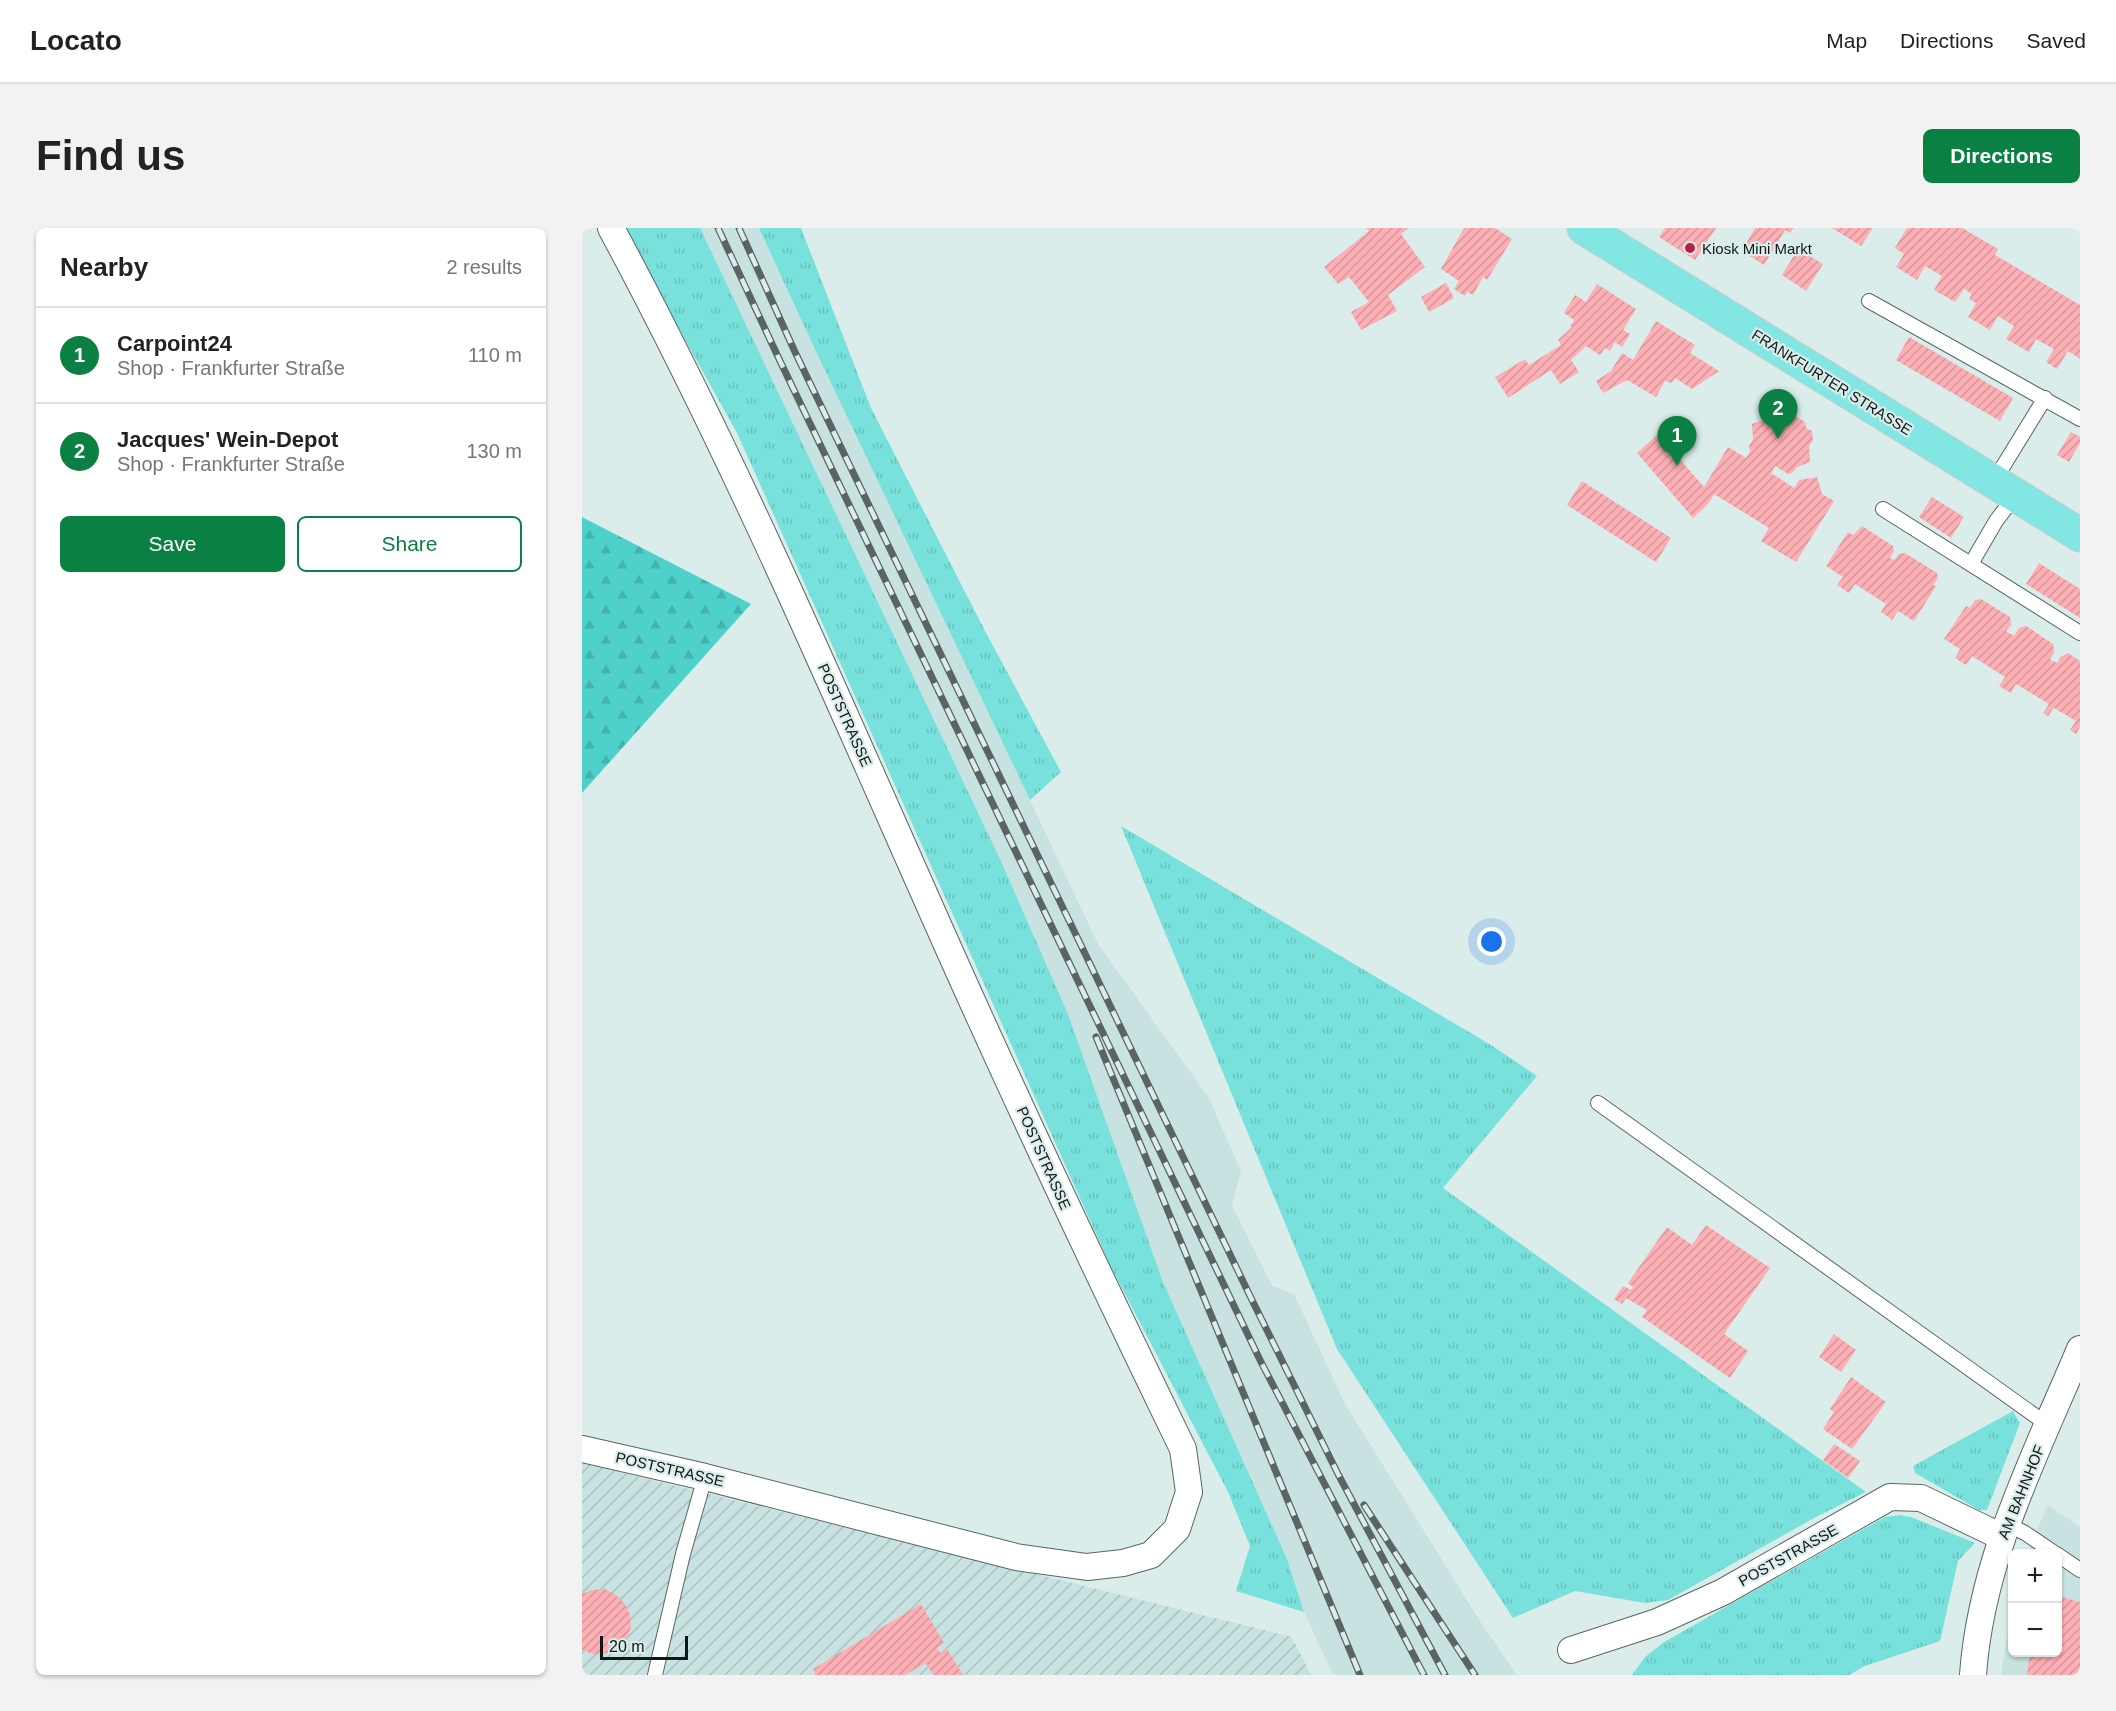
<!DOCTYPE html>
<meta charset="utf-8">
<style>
:root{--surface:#fff;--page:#f2f2f2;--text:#222;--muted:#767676;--line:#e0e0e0;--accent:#0b8043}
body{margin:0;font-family:Arial,sans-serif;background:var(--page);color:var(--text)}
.controls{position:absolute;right:18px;bottom:18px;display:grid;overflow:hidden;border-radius:9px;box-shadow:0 2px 4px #0004}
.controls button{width:54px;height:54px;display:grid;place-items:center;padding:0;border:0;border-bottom:2px solid var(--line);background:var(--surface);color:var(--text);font:30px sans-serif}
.scale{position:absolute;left:18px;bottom:15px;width:88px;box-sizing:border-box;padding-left:6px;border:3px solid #111717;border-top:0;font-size:16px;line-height:21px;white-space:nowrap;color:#111717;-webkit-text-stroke:4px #dbedeb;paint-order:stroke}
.you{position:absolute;left:910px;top:714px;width:21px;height:21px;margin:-15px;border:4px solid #fff;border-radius:50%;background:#1a73e8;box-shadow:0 0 0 9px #1a73e833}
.badge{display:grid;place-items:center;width:39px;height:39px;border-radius:50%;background:var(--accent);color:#fff;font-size:20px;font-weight:700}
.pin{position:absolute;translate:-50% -50px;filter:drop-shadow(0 2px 3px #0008)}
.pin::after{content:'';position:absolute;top:32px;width:21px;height:18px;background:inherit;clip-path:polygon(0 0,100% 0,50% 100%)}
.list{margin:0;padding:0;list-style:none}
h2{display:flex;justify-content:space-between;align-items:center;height:78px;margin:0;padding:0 24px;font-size:26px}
h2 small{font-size:20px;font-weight:400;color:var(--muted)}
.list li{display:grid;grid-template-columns:39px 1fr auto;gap:18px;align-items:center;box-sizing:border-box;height:96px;padding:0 24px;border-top:2px solid var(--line)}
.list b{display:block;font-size:22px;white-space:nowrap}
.list p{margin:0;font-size:20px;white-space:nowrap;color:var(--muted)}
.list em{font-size:20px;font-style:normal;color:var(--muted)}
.actions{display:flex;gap:12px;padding:18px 24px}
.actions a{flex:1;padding:14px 0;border:2px solid var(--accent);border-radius:9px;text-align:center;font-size:21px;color:var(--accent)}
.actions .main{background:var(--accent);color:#fff}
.map{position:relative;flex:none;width:1498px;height:1447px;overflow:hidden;border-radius:9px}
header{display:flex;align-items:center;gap:36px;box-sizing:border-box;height:84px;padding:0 30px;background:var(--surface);border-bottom:2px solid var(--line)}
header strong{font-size:28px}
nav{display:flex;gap:33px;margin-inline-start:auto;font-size:21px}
.intro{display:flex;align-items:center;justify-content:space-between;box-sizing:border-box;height:144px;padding:0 36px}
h1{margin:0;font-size:42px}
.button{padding:15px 27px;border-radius:9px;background:var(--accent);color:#fff;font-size:21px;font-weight:700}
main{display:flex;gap:36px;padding:0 36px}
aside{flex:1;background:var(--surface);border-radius:9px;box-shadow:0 2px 4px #0004}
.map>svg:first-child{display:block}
.built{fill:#c7e2e0}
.industrial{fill:url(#industrial-furrows)}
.grass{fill:url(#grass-tufts)}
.forest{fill:url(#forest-firs)}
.building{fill:url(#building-hatch)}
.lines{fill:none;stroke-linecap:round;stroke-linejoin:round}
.lane-casing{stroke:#576665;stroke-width:16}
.street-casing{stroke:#576665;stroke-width:28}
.primary-casing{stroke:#cbcccc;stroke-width:35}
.lane{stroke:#fff;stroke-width:14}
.street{stroke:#fff;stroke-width:26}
.primary{stroke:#82e6e2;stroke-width:33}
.rail-casing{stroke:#5a6463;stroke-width:7}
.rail{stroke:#dbedeb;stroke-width:4.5;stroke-dasharray:14;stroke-linecap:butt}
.poi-dot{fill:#b52343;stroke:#dbedeb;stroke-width:2}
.labels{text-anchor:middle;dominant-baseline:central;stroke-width:4.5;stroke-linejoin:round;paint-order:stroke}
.poi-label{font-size:15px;fill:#111717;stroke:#dbedeb;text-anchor:start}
.street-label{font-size:15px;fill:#111717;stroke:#dbedeb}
</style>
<header>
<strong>Locato</strong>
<nav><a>Map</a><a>Directions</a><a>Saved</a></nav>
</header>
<div class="intro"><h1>Find us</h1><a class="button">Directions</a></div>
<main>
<aside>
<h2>Nearby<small>2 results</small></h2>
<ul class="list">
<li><span class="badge">1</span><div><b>Carpoint24</b><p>Shop · Frankfurter Straße</p></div><em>110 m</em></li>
<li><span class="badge">2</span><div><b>Jacques' Wein-Depot</b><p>Shop · Frankfurter Straße</p></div><em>130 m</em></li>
</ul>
<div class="actions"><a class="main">Save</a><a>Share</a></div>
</aside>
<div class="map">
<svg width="1498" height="1447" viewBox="0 0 1498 1447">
<defs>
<pattern id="industrial-furrows" width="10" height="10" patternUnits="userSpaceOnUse" patternTransform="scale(1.5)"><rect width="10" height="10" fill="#c7e2e0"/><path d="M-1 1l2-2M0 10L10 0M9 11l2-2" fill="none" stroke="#aac1bf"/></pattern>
<pattern id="grass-tufts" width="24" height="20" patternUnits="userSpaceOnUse" patternTransform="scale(1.5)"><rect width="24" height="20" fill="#78e1db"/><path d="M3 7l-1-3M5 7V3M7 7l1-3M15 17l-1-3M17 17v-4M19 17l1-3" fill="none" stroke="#67c0bb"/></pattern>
<pattern id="forest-firs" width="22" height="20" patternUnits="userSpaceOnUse" patternTransform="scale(1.5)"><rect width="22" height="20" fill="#4fd1cb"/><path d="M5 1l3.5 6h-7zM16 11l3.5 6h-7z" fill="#44b3ae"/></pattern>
<pattern id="building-hatch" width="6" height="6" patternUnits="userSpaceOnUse" patternTransform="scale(1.5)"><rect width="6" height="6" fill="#fcafb4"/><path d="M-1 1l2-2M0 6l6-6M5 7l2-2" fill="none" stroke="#d7969a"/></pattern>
</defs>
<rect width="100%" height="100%" fill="#dbedeb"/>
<g class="built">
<polygon points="118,0 177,0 516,716 627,870 659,943 650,978 690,1058 712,1066 763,1176 903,1401 935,1447 751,1447 722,1384 705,1331 581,1054 486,786 418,631"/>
<polygon points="1466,1277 1498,1299 1498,1447 1419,1447 1430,1377 1430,1424 1476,1424 1476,1326 1445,1325"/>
</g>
<polygon class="industrial" points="0,1235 710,1409 729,1447 0,1447"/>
<g class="grass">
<polygon points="42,0 118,0 418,631 486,786 581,1054 705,1331 722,1384 654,1363 668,1318 646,1264 528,1037 155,205 72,56"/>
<polygon points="177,0 219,0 289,180 403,403 479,544 448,572 231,117"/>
<polygon points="539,598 909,817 955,848 861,960 1284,1264 1234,1289 1086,1372 1063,1375 993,1363 931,1390 755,1121"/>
<polygon points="1431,1183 1438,1195 1405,1282 1397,1282 1333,1245 1331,1238"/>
<polygon points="1318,1287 1329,1289 1393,1315 1376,1333 1358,1413 1283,1438 1267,1447 1050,1447 1063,1429 1082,1414 1303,1289"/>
</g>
<polygon class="forest" points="0,289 169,376 0,565"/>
<g class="building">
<polygon points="784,0 827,0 819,6 843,39 806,67 815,83 779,102 769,84 787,74 767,49 756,56 742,39 787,3"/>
<polygon points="882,0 913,0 930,11 905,52 901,49 891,67 885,64 883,68 872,61 877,53 859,41"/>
<polygon points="1083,0 1134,0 1113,32 1077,9"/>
<polygon points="1173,0 1212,0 1208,5 1203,2 1182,37 1160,23"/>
<polygon points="1250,0 1291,0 1279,18"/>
<polygon points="1325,0 1380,0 1416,21 1413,27 1498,77 1498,131 1486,123 1475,141 1464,134 1472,121 1454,111 1447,124 1424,111 1432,98 1416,88 1408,102 1386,89 1394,75 1387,71 1390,66 1382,61 1373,74 1352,62 1360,48 1343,38 1335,52 1314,39 1322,26 1313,20"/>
<polygon points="1216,21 1241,36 1224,63 1200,47"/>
<polygon points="864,55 872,70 847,84 839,69"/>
<polygon points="1015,56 1054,81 1041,102 1048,106 1040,119 1033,114 1028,123 1023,120 1018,127 1004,118 989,132 997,144 978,156 969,142 926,170 913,149 943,131 947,137 979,117 976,112 990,99 988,98 992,92 982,85 993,67 1004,74"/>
<polygon points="1074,93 1113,117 1108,125 1137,143 1110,161 1093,150 1090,155 1083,153 1074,169 1045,152 1021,165 1014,153 1029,143 1040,125 1051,132"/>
<polygon points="1327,109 1431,170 1418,193 1314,132"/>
<polygon points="1196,182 1202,186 1207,184 1223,194 1224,200 1230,203 1231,212 1227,218 1228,234 1215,239 1210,245 1206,246 1193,238 1189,245 1212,260 1217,252 1235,249 1240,266 1252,273 1214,334 1179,313 1187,300 1132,266 1126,276 1111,290 1055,225 1076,206 1122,259 1146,219 1164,230 1168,224 1167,218 1171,211 1170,196 1184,191 1189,184"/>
<polygon points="1489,204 1498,209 1498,215 1487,234 1475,227"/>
<polygon points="1000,253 1089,310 1074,334 985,277"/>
<polygon points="1350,269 1382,289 1369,310 1337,289"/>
<polygon points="1280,298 1311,318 1312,323 1308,330 1312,332 1317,326 1323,325 1355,345 1356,350 1351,357 1354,358 1332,393 1316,383 1310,392 1305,388 1299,384 1304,376 1273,356 1267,365 1255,357 1261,349 1244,338 1266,304 1271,307"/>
<polygon points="1457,335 1498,361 1498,390 1444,356"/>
<polygon points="1399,371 1428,389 1429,397 1424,403 1432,408 1437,400 1444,398 1471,416 1472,425 1468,431 1471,433 1475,435 1479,429 1486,425 1498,433 1498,499 1494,506 1488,502 1494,493 1472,480 1466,488 1461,485 1467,476 1434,456 1429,465 1417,458 1423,449 1390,428 1384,437 1373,430 1378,421 1362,411 1384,378 1388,380 1393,372"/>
<polygon points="1124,997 1188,1040 1142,1106 1166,1123 1148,1150 1060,1089 1065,1082 1044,1070 1040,1076 1032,1071 1041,1058 1049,1062 1051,1059 1046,1055 1085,999 1110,1017"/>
<polygon points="1252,1106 1274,1122 1259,1144 1237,1129"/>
<polygon points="1269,1149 1304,1174 1270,1221 1241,1201 1252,1184 1248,1181"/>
<polygon points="1252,1216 1278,1233 1266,1250 1241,1232"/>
<polygon points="23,1361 34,1367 43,1376 48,1387 49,1400 43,1412 34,1421 22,1426 11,1426 0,1422 0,1366 10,1362"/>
<polygon points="1476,1368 1498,1374 1498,1447 1445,1447 1448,1424 1476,1424"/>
<polygon points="339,1376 362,1415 355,1420 358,1425 365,1421 381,1447 351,1447 344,1435 323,1447 234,1447 231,1441"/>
</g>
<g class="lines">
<defs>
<g id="lane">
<polyline points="1287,73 1498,191"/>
<polyline points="1412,253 1463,170"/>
<polyline points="1301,281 1498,405"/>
<polyline points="1389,336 1414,293 1433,268"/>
<polyline points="1016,875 1466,1197"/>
<polyline points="1425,1296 1443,1305 1474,1326"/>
<polyline points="1476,1327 1498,1342"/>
<polyline points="73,1447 101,1326 123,1249"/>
</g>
<g id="street">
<path d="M0,1221L123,1249L434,1329L505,1339L541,1335L569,1327L595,1301L607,1264L601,1221C514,1042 429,862 349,681C247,451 148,221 29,0"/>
<polyline points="989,1422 1075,1394 1141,1364 1308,1269 1339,1270 1420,1309"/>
<path d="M1391,1447C1399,1331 1454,1226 1498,1121"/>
</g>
<polyline id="primary" points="1002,0 1498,307"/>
</defs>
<use href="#lane" class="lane-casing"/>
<use href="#street" class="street-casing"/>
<use href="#primary" class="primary-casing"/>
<use href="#lane" class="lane"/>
<use href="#street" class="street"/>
<use href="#primary" class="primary"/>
<defs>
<g id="rail">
<polyline points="136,0 198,133 679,1134 842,1447"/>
<polyline points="157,0 213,124 670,1072 756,1246 863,1447"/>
<polyline points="514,809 778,1447"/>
<polyline points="782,1277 893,1447"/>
</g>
</defs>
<use href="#rail" class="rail-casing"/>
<use href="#rail" class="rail"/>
</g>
<circle class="poi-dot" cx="1108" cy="20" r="6"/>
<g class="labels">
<g class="poi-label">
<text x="1120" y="20">Kiosk Mini Markt</text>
</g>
<g class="street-label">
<text transform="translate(1250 154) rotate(32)">FRANKFURTER STRASSE</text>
<text transform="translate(263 487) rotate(66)">POSTSTRASSE</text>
<text transform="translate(462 930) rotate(66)">POSTSTRASSE</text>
<text transform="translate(88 1241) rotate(13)">POSTSTRASSE</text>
<text transform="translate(1439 1264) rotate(-68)">AM BAHNHOF</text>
<text transform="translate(1206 1327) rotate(-29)">POSTSTRASSE</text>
</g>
</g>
</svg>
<div class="controls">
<button>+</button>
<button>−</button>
</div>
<div class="scale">20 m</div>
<div class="you"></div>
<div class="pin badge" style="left:1095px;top:238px">1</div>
<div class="pin badge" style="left:1196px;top:211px">2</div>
</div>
</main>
